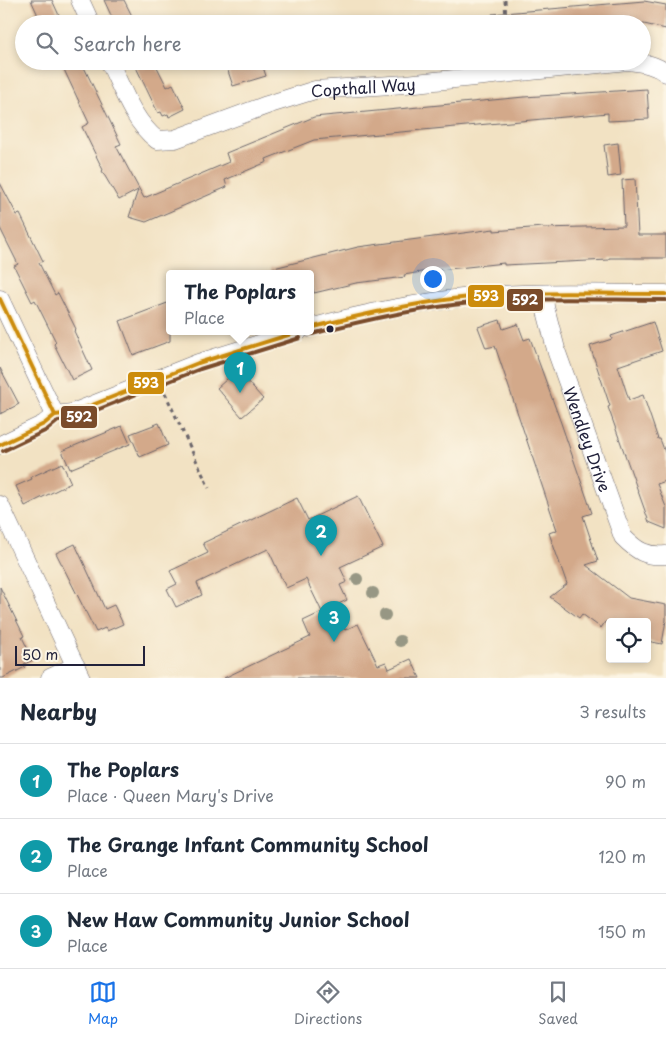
<!DOCTYPE html>
<meta charset="utf-8">
<style>
:root{--surface:#fff;--page:#f6f6f7;--text:#1f2937;--muted:#747a83;--line:#e0e1e3;--accent:#1a73e8}
body{margin:0;font-family:"Playpen Sans",sans-serif;background:var(--page);color:var(--text)}
.controls{position:absolute;right:15px;bottom:15px;display:grid;overflow:hidden;border-radius:5px;box-shadow:0 2px 8px #0003}
.controls button{width:45px;height:45px;display:grid;place-items:center;padding:0;border:0;border-bottom:1px solid var(--line);background:var(--surface);color:var(--text);font:25px sans-serif}
.scale{position:absolute;left:15px;bottom:12px;width:130px;box-sizing:border-box;padding-left:5px;border:2px solid #22223b;border-top:0;font-size:14px;line-height:18px;white-space:nowrap;color:#22223b;-webkit-text-stroke:4px #fcf5e5;paint-order:stroke}
.you{position:absolute;left:432px;top:278px;width:18px;height:18px;margin:-12px;border:4px solid #fff;border-radius:50%;background:#1a73e8;box-shadow:0 0 0 8px #1a73e833}
.badge{display:grid;place-items:center;width:32px;height:32px;border-radius:50%;background:var(--accent);color:#fff;font-size:16px;font-weight:700}
.pin{position:absolute;translate:-50% -41px;filter:drop-shadow(0 1px 2px #0008)}
.pin::after{content:'';position:absolute;top:26px;width:18px;height:15px;background:inherit;clip-path:polygon(0 0,100% 0,50% 100%)}
.popup{position:absolute;left:166px;top:270px;width:148px;height:65px;box-sizing:border-box;display:grid;place-content:center;border-radius:5px;background:var(--surface);filter:drop-shadow(0 1px 4px #0005);font-size:16px;white-space:nowrap;color:var(--muted)}
.popup b{font-size:19px;color:var(--text)}
.popup::after{content:'';position:absolute;left:50%;top:100%;margin-left:-10px;border:10px solid transparent;border-top-color:var(--surface)}
.list{margin:0;padding:0;list-style:none}
h2{display:flex;justify-content:space-between;align-items:center;height:65px;margin:0;padding:0 20px;font-size:21px}
h2 small{font-size:16px;font-weight:400;color:var(--muted)}
.list li{display:grid;grid-template-columns:32px 1fr auto;gap:15px;align-items:center;box-sizing:border-box;height:75px;padding:0 20px;border-top:1px solid var(--line)}
.list b{display:block;font-size:19px;white-space:nowrap}
.list p{margin:0;font-size:16px;white-space:nowrap;color:var(--muted)}
.list em{font-size:16px;font-style:normal;color:var(--muted)}
.icon{flex:none;width:28px;height:28px;fill:none;stroke:currentColor;stroke-width:2;stroke-linecap:round;stroke-linejoin:round}
.map{position:relative;flex:none;width:666px;height:678px;overflow:hidden}
.search{position:absolute;background:var(--surface);box-shadow:0 2px 8px #0003;left:15px;right:15px;top:15px;height:55px;display:flex;align-items:center;gap:12px;box-sizing:border-box;padding:0 18px;border-radius:28px;color:var(--muted);font-size:19px}
.sheet{height:290px;background:var(--surface)}
nav{display:flex;justify-content:space-around;align-items:center;box-sizing:border-box;height:70px;border-top:1px solid var(--line);background:var(--surface);font-size:14px;color:var(--muted)}
nav a{display:grid;justify-items:center;gap:2px}
nav .on{color:var(--accent)}
.map>svg:first-child{display:block}
.building{fill:#d3a98a}
.lines{fill:none;stroke-linecap:round;stroke-linejoin:round}
.minor-casing{stroke:#6b656b;stroke-width:19}
.path{stroke:#6b656b;stroke-width:3;stroke-dasharray:4 4;stroke-linecap:butt}
.minor{stroke:#fff;stroke-width:18}
.bus-1-casing{stroke:#fcf5e5;stroke-width:8}
.bus-2-casing{stroke:#fcf5e5;stroke-width:8}
.bus-1{stroke:#cc8c0c;stroke-width:4}
.bus-2{stroke:#7a4b2a;stroke-width:4}
.tree{fill:#979784}
.bus-dot{fill:#22223b;stroke:#fcf5e5;stroke-width:2}
.labels{text-anchor:middle;dominant-baseline:central;stroke-width:5;stroke-linejoin:round;paint-order:stroke}
.street-label{font-size:16px;fill:#22223b;stroke:#fcf5e5}
.line-badge{stroke:#fcf5e5;stroke-width:2}
.badge-label{font-size:14px;text-anchor:middle;font-weight:bold;fill:#fff}
</style>
<div class="map">
<svg width="666" height="678" viewBox="0 0 666 678">
<rect width="100%" height="100%" fill="#fcf5e5"/>
<filter id="ink" filterUnits="userSpaceOnUse"><feTurbulence type="fractalNoise" baseFrequency=".02" numOctaves="2"/><feDisplacementMap in="SourceGraphic" scale="10" xChannelSelector="R" yChannelSelector="G"/><feConvolveMatrix kernelMatrix="1 2 1 2 8 2 1 2 1" color-interpolation-filters="sRGB"/></filter>
<filter id="wash" filterUnits="userSpaceOnUse"><feTurbulence type="fractalNoise" baseFrequency=".0096" numOctaves="4" result="noise"/><feDisplacementMap in="SourceGraphic" scale="20" xChannelSelector="R" yChannelSelector="G"/><feGaussianBlur stdDeviation="1.12" result="paint"/><feColorMatrix in="noise" values="0 0 0 0 0 0 0 0 0 0 0 0 0 0 0 0 0 1.4 0 .05"/><feComposite in="paint" operator="in"/></filter>
<g filter="url(#wash)">
<rect width="100%" height="100%" fill="#f2e2c3"/>
<g id="blocks">
<g class="building">
<polygon points="31,0 52,0 63,24 42,24"/>
<polygon points="104,0 124,0 136,24 115,24"/>
<polygon points="644,1 666,5 666,29 644,24 493,24 492,14"/>
<polygon points="60,61 81,61 121,144 116,146 144,198 229,162 226,153 314,117 524,97 647,89 649,119 608,121 608,113 314,140 266,159 267,162 225,180 227,187 146,222 129,217 138,190 119,200 102,171 103,170 82,127 89,123"/>
<polygon points="133,61 154,61 167,87 173,84 185,109 169,117 168,114 163,116 161,112 158,113"/>
<polygon points="239,61 261,61 266,76 233,86 226,65"/>
<polygon points="618,143 621,175 608,177 604,145"/>
<polygon points="635,179 638,235 666,235 666,258 609,258 609,260 504,265 504,263 421,272 404,275 405,277 356,283 314,293 310,274 270,274 270,269 358,247 380,244 494,229 494,231 543,227 543,228 624,226 622,180"/>
<polygon points="0,183 17,215 20,214 43,261 39,263 55,295 58,293 76,329 74,331 92,370 72,380 54,344 56,342 35,300 32,302 14,266 18,264 0,228"/>
<polygon points="170,302 170,341 133,355 120,321"/>
<polygon points="500,320 503,329 518,324 524,340 530,338 561,423 592,513 583,516 598,561 586,565 629,598 666,605 666,620 662,644 647,641 647,622 605,622 601,628 582,614 579,618 550,597 567,584 549,533 557,530 495,346 486,348 478,327"/>
<polygon points="653,322 662,351 618,366 629,400 643,395 658,439 660,439 666,455 666,481 657,484 666,507 666,529 649,522 608,407 610,406 590,346 612,339 611,336"/>
<polygon points="0,368 19,404 0,414"/>
<polygon points="237,370 263,399 242,417 217,388"/>
<polygon points="159,423 168,445 140,457 130,434"/>
<polygon points="122,426 130,444 70,469 62,451"/>
<polygon points="62,463 71,483 25,506 16,486 32,479 31,477"/>
<polygon points="358,496 383,547 340,567 347,582 340,585 347,600 334,606 345,630 358,624 378,665 386,662 389,669 411,659 420,678 224,678 310,637 303,621 322,612 306,579 286,588 268,549 197,583 202,595 176,607 167,589 177,584 170,571 208,553 203,543 297,498 308,520"/>
<polygon points="75,544 105,609 114,605 123,624 107,631 105,628 96,632 56,553"/>
<polygon points="0,587 24,636 22,637 33,660 24,664 25,667 3,678 0,678"/>
</g>
</g>
</g>
<g filter="url(#ink)">
<use href="#blocks" fill-opacity="0" stroke="#6b656b" stroke-width="1"/>
<g class="lines">
<defs>
<g id="minor">
<polyline points="80,0 91,24"/>
<path id="s1" d="M109,61C122,88 133,121 157,140L175,139L267,105L315,90L406,84L628,61C643,63 654,64 666,73"/>
<path id="s2" d="M544,294L545,307L557,353L623,537C637,551 646,557 666,555"/>
<polyline points="0,299 55,415"/>
<path d="M310,328C362,314 417,303 471,297C536,291 601,294 666,294"/>
<polyline points="0,445 44,424 55,415 72,413 198,363 298,332"/>
<polyline points="0,505 81,678"/>
<polyline points="50,678 76,666"/>
</g>
</defs>
<use href="#minor" class="minor-casing"/>
<g class="path">
<polyline points="505,0 506,24"/>
<polyline points="165,393 209,488"/>
</g>
<use href="#minor" class="minor"/>
<defs>
<g id="bus-1">
<polyline points="0,299 55,415"/>
<path d="M310,328C363,314 417,302 471,297C536,291 601,294 666,294"/>
<polyline points="0,445 44,424 55,415 72,413 198,363 298,332"/>
</g>
<g id="bus-2">
<path d="M312,334C364,320 418,308 472,303C536,297 601,300 666,300"/>
<polyline points="3,451 47,430 58,421 74,419 200,369 300,338"/>
</g>
</defs>
<use href="#bus-1" class="bus-1-casing"/>
<use href="#bus-2" class="bus-2-casing"/>
<use href="#bus-1" class="bus-1"/>
<use href="#bus-2" class="bus-2"/>
</g>
<g class="tree">
<circle cx="357" cy="579" r="6"/>
<circle cx="373" cy="593" r="6"/>
<circle cx="385" cy="615" r="6"/>
<circle cx="400" cy="641" r="6"/>
</g>
</g>
<circle class="bus-dot" cx="330" cy="329" r="4.5"/>
<g class="labels">
<g class="street-label">
<text stroke="none"><textPath href="#s1" startOffset="308">Copthall Way</textPath></text>
<text stroke="none"><textPath href="#s2" startOffset="152">Wendley Drive</textPath></text>
</g>
</g>
<g class="line-badge">
<rect x="467" y="284" width="38" height="24" rx="5" fill="#cc8c0c"/>
<rect x="506" y="288" width="38" height="24" rx="5" fill="#7a4b2a"/>
<rect x="127" y="371" width="38" height="24" rx="5" fill="#cc8c0c"/>
<rect x="60" y="405" width="38" height="24" rx="5" fill="#7a4b2a"/>
</g>
<g class="badge-label">
<text x="486" y="301">593</text>
<text x="525" y="305">592</text>
<text x="146" y="388">593</text>
<text x="79" y="422">592</text>
</g>
</svg>
<div class="controls">
<button><svg class="icon" aria-label="locate" viewBox="0 0 24 24"><circle cx="12" cy="12" r="6"/><path d="M12 2v4M12 18v4M2 12h4M18 12h4"/></svg></button>
</div>
<div class="scale">50 m</div>
<div class="you"></div>
<div class="pin badge" style="left:240px;top:393px;background:#0f9aa8">1</div>
<div class="popup"><b>The Poplars</b>Place</div>
<div class="pin badge" style="left:321px;top:556px;background:#0f9aa8">2</div>
<div class="pin badge" style="left:334px;top:642px;background:#0f9aa8">3</div>
<div class="search"><svg class="icon" aria-label="search" viewBox="0 0 24 24"><circle cx="10" cy="10" r="6"/><path d="M15 15l6 6"/></svg>Search here</div>
</div>
<section class="sheet">
<h2>Nearby<small>3 results</small></h2>
<ul class="list">
<li><span class="badge" style="background:#0f9aa8">1</span><div><b>The Poplars</b><p>Place · Queen Mary's Drive</p></div><em>90 m</em></li>
<li><span class="badge" style="background:#0f9aa8">2</span><div><b>The Grange Infant Community School</b><p>Place</p></div><em>120 m</em></li>
<li><span class="badge" style="background:#0f9aa8">3</span><div><b>New Haw Community Junior School</b><p>Place</p></div><em>150 m</em></li>
</ul>
</section>
<nav>
<a class="on"><svg class="icon" aria-label="map" viewBox="0 0 24 24"><path d="M3 6l6-2 6 2 6-2v14l-6 2-6-2-6 2zM9 4v14M15 6v14"/></svg>Map</a>
<a><svg class="icon" aria-label="directions" viewBox="0 0 24 24"><path d="M12 3l9 9-9 9-9-9zM9 14v-3h6M13 9l2 2-2 2"/></svg>Directions</a>
<a><svg class="icon" aria-label="saved" viewBox="0 0 24 24"><path d="M7 4h10v16l-5-4-5 4z"/></svg>Saved</a>
</nav>
